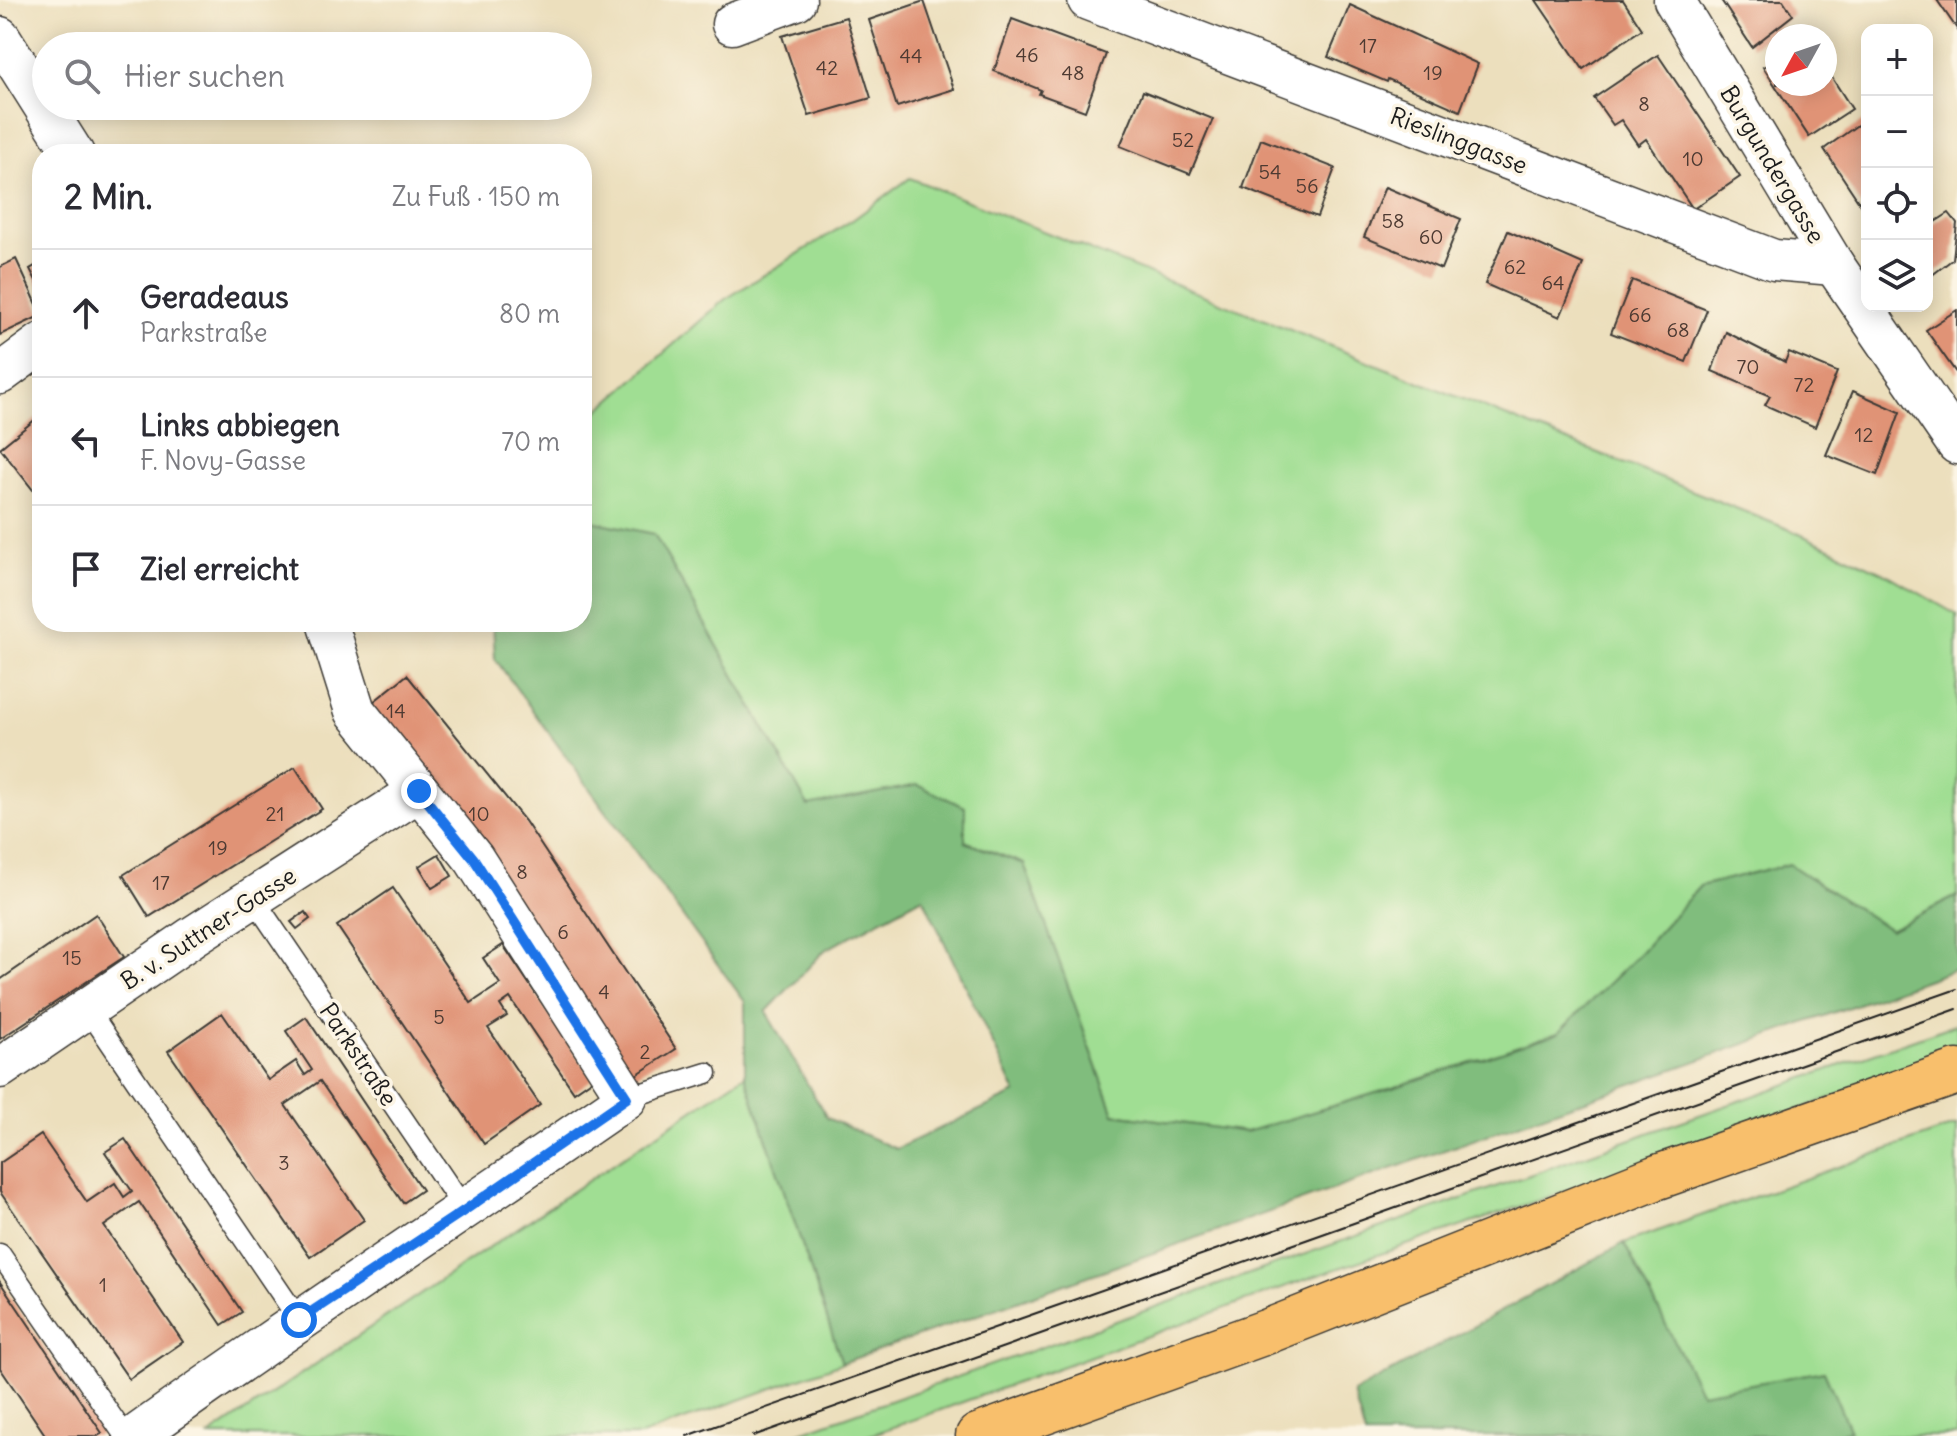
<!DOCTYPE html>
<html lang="de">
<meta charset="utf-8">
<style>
:root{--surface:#fff;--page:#f7f7f7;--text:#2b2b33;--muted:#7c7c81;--line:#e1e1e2}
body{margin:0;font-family:Delius,sans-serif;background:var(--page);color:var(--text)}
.controls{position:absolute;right:24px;top:24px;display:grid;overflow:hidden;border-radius:16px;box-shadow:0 4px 20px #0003}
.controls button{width:72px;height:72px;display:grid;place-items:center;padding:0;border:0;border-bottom:2px solid var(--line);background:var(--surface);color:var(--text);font:40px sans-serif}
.compass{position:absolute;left:1765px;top:24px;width:72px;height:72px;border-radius:50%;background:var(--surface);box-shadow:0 4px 20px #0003;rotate:230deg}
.stop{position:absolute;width:24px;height:24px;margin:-18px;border:6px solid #1a73e8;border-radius:50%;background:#fff}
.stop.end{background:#1a73e8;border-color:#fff;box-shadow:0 2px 8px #0008}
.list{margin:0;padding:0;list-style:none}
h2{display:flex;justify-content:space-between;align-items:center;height:104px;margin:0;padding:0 32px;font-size:34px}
h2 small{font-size:26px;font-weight:400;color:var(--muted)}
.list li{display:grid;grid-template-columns:52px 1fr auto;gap:24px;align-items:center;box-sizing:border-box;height:128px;padding:0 32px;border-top:2px solid var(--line)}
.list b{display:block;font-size:30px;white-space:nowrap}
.list p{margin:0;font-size:26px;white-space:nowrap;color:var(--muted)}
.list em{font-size:26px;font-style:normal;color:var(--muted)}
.icon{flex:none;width:44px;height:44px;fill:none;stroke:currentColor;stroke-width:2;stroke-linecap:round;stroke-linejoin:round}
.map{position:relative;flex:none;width:1957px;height:1436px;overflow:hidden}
.search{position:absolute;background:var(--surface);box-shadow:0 4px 20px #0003;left:32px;top:32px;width:560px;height:88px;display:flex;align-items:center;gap:20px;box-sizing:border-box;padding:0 28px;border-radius:44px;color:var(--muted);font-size:30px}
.panel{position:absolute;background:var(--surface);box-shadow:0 4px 20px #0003;left:32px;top:144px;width:560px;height:488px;border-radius:32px}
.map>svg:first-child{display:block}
.green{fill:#a0de93;stroke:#5e7d58;stroke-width:2}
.forest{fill:#80bd7d;stroke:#4e6c4c;stroke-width:2;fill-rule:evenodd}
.building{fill:#e09376}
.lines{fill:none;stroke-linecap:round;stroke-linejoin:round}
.service-casing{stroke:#3b3934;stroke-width:23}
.minor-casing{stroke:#3b3934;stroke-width:43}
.primary-casing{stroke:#3b3934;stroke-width:47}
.service{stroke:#fff;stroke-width:20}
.minor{stroke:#fff;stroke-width:40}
.primary{stroke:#f8bf6c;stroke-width:44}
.tram{stroke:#1c1c1c;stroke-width:2}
.route{stroke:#1a73e8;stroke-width:10}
.labels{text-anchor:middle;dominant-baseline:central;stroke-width:7;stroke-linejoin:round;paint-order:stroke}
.number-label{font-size:20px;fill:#4d3a32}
.street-label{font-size:24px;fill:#1c1c1c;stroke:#fcf5e5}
</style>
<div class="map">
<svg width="1957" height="1436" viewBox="0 0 1957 1436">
<rect width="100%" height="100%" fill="#fcf5e5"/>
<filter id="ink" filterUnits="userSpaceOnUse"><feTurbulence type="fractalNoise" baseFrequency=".0125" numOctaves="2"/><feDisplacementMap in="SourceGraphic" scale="16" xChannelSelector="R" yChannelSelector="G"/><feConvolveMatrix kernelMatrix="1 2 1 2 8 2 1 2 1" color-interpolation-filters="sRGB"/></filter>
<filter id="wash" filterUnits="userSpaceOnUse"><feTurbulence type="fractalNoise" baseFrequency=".006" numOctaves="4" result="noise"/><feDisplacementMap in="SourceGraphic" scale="32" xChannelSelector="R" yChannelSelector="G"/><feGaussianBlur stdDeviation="1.8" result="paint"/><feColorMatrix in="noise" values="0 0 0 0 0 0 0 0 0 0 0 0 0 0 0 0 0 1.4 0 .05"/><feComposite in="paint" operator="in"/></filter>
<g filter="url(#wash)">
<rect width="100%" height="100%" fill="#ecdfbd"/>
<g class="green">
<polygon points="910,178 1793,531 1888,575 1957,615 1957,896 1890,930 1789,864 1700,886 1641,952 1559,1033 1396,1087 1246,1132 1114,1114 1024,864 965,841 918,785 808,806 654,534 582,519 582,425 724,300 854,219"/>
<polygon points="1957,1024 1957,1053 1657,1160 1301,1281 868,1436 790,1436"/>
<polygon points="745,1075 842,1363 640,1436 209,1436"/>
<polygon points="1957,1125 1957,1436 1827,1436 1849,1431 1824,1371 1701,1394 1624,1243"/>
</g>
<g class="forest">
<path d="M582,519L654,534L808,806L918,785L965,807V842L1024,864L1114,1114L1246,1132L1396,1087L1558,1033L1641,952L1700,886L1789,864L1890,930L1957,896V969L842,1363L745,1075V1002L495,659L493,622H582ZM923,897L1016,1093L896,1149L827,1118L766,1012L825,950Z"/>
<polygon points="1624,1243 1701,1393 1824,1371 1850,1431 1827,1436 1365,1436 1353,1393"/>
</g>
<g id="blocks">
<g class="building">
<polygon points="1536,0 1623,0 1642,29 1583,69"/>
<polygon points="1721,0 1783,0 1793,15 1752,47"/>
<polygon points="1937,0 1957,0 1957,29"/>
<polygon points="924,1 954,89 897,107 869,20"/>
<polygon points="1350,5 1478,64 1460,111 1388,79 1387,82 1328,57"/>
<polygon points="846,17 871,98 809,116 782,36"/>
<polygon points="1012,19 1106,54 1085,111 1039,94 1041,90 994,71"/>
<polygon points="1658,55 1740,177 1693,209 1646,139 1638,145 1621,120 1613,125 1594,98"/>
<polygon points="1777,59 1777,84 1825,84 1825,67 1852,109 1809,137 1763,67"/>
<polygon points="1143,91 1213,119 1190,174 1120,146"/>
<polygon points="1863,121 1867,126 1867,214 1824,149"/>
<polygon points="1261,139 1335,168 1317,217 1243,188"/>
<polygon points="1385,187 1461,219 1441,269 1364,237"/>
<polygon points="1949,213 1957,223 1953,259 1927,279 1927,227"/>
<polygon points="1508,231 1583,264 1560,317 1485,284"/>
<polygon points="16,259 42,315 0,335 0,267"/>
<polygon points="42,262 42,292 30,269"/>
<polygon points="1632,280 1707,310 1686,362 1611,333"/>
<polygon points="1957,310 1957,374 1926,330"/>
<polygon points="1726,332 1785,362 1789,352 1837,372 1815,427 1765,405 1770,396 1712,371"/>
<polygon points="1853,391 1900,412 1877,475 1826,455"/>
<polygon points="42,414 42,491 37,495 0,448"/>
<polygon points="407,675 525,821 676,1049 633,1077 367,707"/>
<polygon points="295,767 322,809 149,917 123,875"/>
<polygon points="439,854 452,876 432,888 419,866"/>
<polygon points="393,888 471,1003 500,984 483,958 503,945 593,1079 574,1092 510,998 500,1005 507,1016 488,1028 540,1105 484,1144 337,926"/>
<polygon points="305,912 310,919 297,929 291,922"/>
<polygon points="96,914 124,957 0,1039 0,980"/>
<polygon points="222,1013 268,1080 296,1061 305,1075 312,1070 286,1031 306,1017 422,1190 403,1203 320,1081 285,1105 364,1220 310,1257 168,1051"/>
<polygon points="41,1135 87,1202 115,1183 124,1197 132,1191 105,1152 125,1139 242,1312 222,1325 139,1202 104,1226 183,1342 129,1379 0,1192 0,1163"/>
<polygon points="0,1282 102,1433 98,1436 46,1436 0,1368"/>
</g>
</g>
</g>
<g filter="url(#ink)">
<use href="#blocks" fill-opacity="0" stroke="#3b3934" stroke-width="2"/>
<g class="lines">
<defs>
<g id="service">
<polyline points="253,898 465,1210"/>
<polyline points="87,1008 299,1320"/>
<polyline points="627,1098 707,1073"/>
<polyline points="0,1254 125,1436"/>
</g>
<g id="minor">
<polyline points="1088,0 1774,260 1834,265"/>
<polyline points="1674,0 1834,265 1957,444"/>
<polyline points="732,24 796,0"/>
<polyline points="0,37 74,154"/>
<polyline points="0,374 42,343"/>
<polyline points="0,1068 192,937 419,791"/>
<path d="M135,1436C297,1320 464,1211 627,1098L474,859L355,711L327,622"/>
</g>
<polyline id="primary" points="978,1436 1266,1332 1655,1178 1957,1072"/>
</defs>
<use href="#service" class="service-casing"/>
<use href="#minor" class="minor-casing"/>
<use href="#primary" class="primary-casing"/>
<use href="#service" class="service"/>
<use href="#minor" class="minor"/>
<use href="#primary" class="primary"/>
<g class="tram">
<polyline points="687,1436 1957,989"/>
<polyline points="753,1436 1957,1009"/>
</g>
</g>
</g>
<g class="lines" filter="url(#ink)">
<polyline class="route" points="299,1320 465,1210 627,1098 474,859 419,791"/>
</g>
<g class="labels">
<g class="number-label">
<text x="1368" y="45">17</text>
<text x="1027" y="54">46</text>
<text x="911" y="55">44</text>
<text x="827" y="67">42</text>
<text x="1073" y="72">48</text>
<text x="1433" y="72">19</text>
<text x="1644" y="103">8</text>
<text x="1183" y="139">52</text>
<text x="1693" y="158">10</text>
<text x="1270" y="171">54</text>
<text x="1307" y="185">56</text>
<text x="1393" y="220">58</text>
<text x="1431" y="236">60</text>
<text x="1515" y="266">62</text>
<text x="1553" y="282">64</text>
<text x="1640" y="314">66</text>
<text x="1678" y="329">68</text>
<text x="1748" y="366">70</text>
<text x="1804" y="384">72</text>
<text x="1864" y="434">12</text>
<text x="396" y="710">14</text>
<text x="275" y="813">21</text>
<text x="479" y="813">10</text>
<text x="218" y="847">19</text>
<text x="522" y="871">8</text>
<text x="161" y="882">17</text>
<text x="563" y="931">6</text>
<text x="72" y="957">15</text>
<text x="604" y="991">4</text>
<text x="439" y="1016">5</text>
<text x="645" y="1051">2</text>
<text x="284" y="1162">3</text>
<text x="103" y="1284">1</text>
</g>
<g class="street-label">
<text transform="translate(1459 140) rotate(21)">Rieslinggasse</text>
<text transform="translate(1773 164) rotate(59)">Burgundergasse</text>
<text transform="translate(208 928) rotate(-33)">B. v. Suttner-Gasse</text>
<text transform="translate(359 1054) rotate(56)">Parkstraße</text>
</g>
</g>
</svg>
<div class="controls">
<button>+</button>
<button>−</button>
<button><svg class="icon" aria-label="locate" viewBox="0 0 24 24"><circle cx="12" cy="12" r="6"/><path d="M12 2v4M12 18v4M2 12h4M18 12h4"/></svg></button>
<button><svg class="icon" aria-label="layers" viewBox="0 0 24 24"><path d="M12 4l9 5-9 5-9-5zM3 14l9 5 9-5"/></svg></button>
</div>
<svg class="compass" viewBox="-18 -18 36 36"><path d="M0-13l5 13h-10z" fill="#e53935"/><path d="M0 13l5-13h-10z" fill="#7c7c81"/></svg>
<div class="stop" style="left:299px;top:1320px"></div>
<div class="stop end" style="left:419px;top:791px"></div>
<div class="search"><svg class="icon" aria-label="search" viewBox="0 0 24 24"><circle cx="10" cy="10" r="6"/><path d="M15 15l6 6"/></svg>Hier suchen</div>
<section class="panel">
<h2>2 Min.<small>Zu Fuß · 150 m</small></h2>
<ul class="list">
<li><svg class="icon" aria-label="ahead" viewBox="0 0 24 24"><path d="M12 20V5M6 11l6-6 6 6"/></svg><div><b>Geradeaus</b><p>Parkstraße</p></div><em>80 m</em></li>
<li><svg class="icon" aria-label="left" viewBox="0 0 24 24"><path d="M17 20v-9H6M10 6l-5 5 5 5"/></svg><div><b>Links abbiegen</b><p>F. Novy-Gasse</p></div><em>70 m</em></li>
<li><svg class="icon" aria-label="arrive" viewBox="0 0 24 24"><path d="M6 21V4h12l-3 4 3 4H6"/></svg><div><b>Ziel erreicht</b></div></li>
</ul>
</section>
</div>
